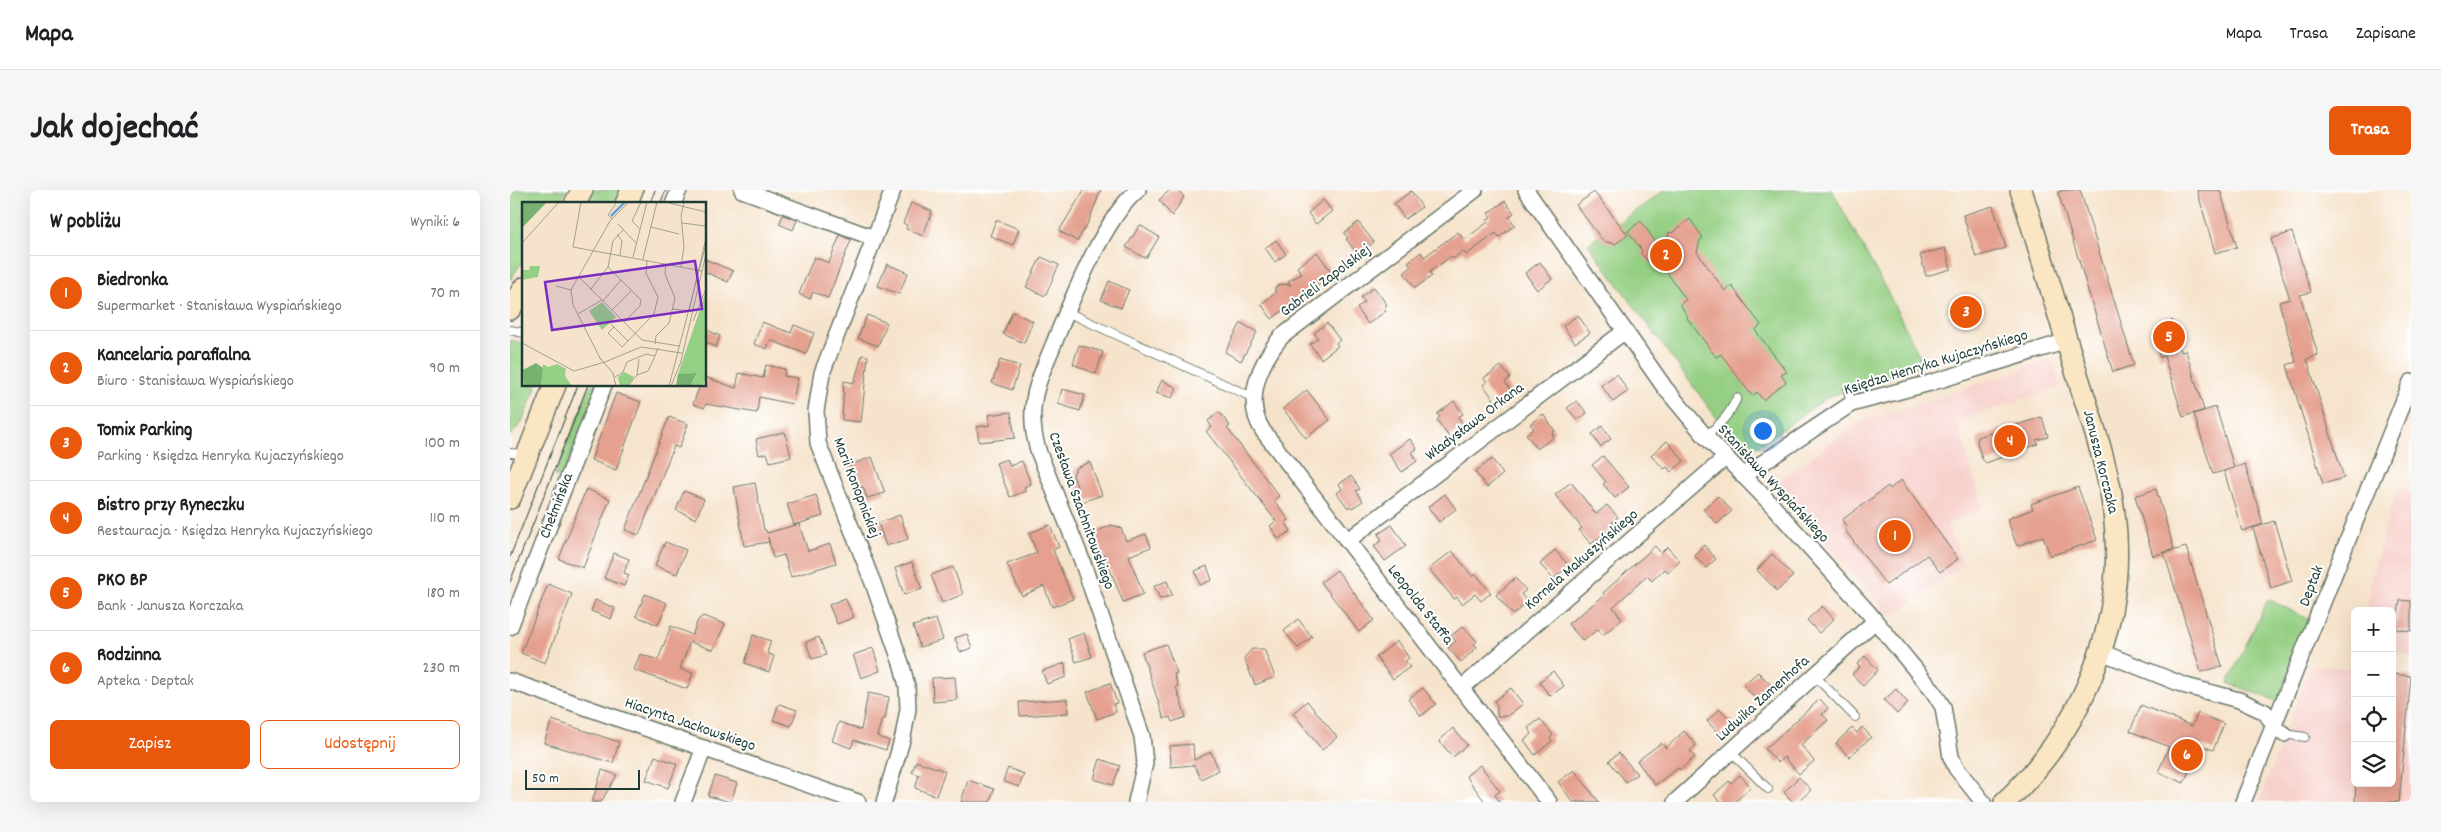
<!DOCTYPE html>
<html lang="pl">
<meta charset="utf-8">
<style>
:root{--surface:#fff;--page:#f6f6f6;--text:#202124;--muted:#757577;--line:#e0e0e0;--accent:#ea580c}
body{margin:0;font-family:Dekko,sans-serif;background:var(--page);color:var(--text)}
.controls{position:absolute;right:15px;bottom:15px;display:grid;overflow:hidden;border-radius:8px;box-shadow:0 5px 20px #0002}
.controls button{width:45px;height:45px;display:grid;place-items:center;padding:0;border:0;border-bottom:1px solid var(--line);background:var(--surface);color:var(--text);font:25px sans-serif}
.scale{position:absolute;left:15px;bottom:12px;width:115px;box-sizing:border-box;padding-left:5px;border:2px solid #1f3d34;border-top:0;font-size:14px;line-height:18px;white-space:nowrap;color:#1f3d34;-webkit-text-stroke:4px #fff;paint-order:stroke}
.you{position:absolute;left:1252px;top:240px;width:18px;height:18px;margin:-12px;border:4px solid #fff;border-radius:50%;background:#1a73e8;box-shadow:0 0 0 8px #1a73e833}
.badge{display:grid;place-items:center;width:32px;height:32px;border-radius:50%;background:var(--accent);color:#fff;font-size:16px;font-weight:700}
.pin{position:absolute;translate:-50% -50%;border:2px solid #fff;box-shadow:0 1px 5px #0006}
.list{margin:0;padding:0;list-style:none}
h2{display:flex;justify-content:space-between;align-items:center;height:65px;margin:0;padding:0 20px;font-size:21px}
h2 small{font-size:16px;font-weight:400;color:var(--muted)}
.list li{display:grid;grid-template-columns:32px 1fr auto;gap:15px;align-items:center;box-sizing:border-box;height:75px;padding:0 20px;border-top:1px solid var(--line)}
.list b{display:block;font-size:19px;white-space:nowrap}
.list p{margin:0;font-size:16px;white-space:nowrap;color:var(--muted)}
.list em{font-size:16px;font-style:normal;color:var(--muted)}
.actions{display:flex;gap:10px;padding:15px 20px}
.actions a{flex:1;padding:11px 0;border:1px solid var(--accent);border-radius:8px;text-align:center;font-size:18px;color:var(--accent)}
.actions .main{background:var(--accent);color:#fff}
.icon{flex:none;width:28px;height:28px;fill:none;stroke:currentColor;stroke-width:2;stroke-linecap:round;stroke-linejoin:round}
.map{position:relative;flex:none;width:1901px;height:612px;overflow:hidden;border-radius:8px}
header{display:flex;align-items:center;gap:30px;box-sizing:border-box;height:70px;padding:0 25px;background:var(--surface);border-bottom:1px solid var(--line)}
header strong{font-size:24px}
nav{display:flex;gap:28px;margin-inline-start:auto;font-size:18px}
.intro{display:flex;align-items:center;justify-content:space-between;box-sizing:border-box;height:120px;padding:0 30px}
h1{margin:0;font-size:35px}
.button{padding:12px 22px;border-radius:8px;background:var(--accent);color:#fff;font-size:18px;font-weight:700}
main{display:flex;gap:30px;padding:0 30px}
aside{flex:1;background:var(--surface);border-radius:8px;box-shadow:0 5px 20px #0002}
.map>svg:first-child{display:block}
.built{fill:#f7d0cb}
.green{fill:#95cf83;stroke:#5a865c}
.building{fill:#e5a08f}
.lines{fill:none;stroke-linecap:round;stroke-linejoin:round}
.lane-casing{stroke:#6a7769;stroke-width:10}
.street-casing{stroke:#6a7769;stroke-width:18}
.secondary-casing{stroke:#6a7769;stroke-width:24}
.lane{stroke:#fff;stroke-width:8}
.street{stroke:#fff;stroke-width:15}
.secondary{stroke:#fbe6c3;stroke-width:21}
.tram{stroke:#1f3d34;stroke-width:1}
.labels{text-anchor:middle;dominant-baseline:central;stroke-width:4;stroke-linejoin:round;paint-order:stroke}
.street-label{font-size:16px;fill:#1f3d34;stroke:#fff}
.inset-river{fill:none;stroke:#65a3d7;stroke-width:2.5}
.inset-road{fill:none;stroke:#a0a18f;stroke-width:1}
.view{fill:#7b2cbf;fill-opacity:0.15;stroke:#7b2cbf;stroke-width:2.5}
.inset-edge{fill:none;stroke:#1f3d34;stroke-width:2.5}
</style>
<header>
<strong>Mapa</strong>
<nav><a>Mapa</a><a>Trasa</a><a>Zapisane</a></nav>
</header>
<div class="intro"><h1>Jak dojechać</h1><a class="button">Trasa</a></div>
<main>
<aside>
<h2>W pobliżu<small>Wyniki: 6</small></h2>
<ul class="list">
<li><span class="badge">1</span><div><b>Biedronka</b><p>Supermarket · Stanisława Wyspiańskiego</p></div><em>70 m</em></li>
<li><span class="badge">2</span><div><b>Kancelaria parafialna</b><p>Biuro · Stanisława Wyspiańskiego</p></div><em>90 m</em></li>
<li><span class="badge">3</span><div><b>Tomix Parking</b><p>Parking · Księdza Henryka Kujaczyńskiego</p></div><em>100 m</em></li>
<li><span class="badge">4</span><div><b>Bistro przy Ryneczku</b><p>Restauracja · Księdza Henryka Kujaczyńskiego</p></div><em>110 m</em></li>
<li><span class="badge">5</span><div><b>PKO BP</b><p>Bank · Janusza Korczaka</p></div><em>180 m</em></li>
<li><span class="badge">6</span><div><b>Rodzinna</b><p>Apteka · Deptak</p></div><em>230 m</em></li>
</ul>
<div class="actions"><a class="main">Zapisz</a><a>Udostępnij</a></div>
</aside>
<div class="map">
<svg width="1901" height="612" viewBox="0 0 1901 612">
<rect width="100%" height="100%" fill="#fff"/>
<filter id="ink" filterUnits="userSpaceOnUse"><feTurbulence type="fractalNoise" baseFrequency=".02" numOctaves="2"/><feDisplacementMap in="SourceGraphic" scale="10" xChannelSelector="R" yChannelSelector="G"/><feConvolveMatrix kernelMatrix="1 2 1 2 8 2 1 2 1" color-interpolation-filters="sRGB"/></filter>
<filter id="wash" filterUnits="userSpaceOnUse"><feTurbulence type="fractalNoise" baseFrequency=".0096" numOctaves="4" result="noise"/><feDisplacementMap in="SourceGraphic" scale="20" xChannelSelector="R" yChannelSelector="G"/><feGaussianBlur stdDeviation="1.12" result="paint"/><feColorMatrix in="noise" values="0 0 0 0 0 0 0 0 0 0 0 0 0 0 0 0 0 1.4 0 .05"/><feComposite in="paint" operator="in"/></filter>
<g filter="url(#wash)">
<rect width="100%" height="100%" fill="#f6e3cb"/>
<g class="built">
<polygon points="1541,169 1550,197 1447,231 1473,318 1437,334 1454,374 1381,427 1264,295 1350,231 1394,220"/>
<polygon points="1887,298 1901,302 1901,468 1882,458 1882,421 1857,421 1862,384"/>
<polygon points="1801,475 1845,479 1845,593 1882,593 1882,483 1901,484 1901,612 1749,612"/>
</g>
<g class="green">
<polygon points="0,0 56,0 49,14 14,14 14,69 0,90"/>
<polygon points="83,0 113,0 107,14 75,14"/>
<polygon points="1155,0 1322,0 1380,107 1414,175 1318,207 1234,266 1217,247 1211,234 1078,54"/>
<polygon points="0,150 14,153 14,195 27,195 12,232 0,246"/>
<polygon points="81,195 88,195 52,288 45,286"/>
<polygon points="1758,409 1800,430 1767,511 1718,493"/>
</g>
<g id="blocks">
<g class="building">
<polygon points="574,0 591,0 578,33 567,51 549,41"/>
<polygon points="660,0 668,0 674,7 662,26 649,10"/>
<polygon points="1555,0 1570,0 1624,175 1603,182 1548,2"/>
<polygon points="1687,0 1710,0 1727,57 1705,63"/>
<polygon points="901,1 912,17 895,29 884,14"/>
<polygon points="1084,2 1118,45 1105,54 1093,51 1066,15"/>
<polygon points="813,10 822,21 806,34 798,23"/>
<polygon points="995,11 1004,23 999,27 1005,35 989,47 986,43 956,65 953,61 943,69 941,66 920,82 922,86 905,98 894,83 901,77 898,72 911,62 914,67 948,42 954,50 978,32 977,30 981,27 978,23"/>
<polygon points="401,13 422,21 413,46 396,39 397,35 393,33"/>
<polygon points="1483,16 1496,58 1466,67 1453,25"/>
<polygon points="273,25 287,30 283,40 269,34"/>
<polygon points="1180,29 1193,48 1190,50 1187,62 1215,101 1222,96 1251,135 1245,140 1277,182 1271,185 1276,192 1253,210 1247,202 1242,206 1211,164 1206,167 1177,128 1178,127 1170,114 1176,110 1152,75 1159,42 1162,43"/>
<polygon points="486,30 509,39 503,55 480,46"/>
<polygon points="1131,31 1154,65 1141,74 1131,64 1132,61 1118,41"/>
<polygon points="848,32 864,52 848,65 836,49 838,48 834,43"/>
<polygon points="630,35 649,47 637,67 633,67 616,57"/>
<polygon points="1782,42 1801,102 1790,105 1808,165 1797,169 1834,288 1813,294 1777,175 1786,172 1769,112 1780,109 1761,49"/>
<polygon points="330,45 341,50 318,108 303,102 300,109 289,104 304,67 319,73"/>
<polygon points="766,50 776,64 765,72 755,58"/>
<polygon points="1435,58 1441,79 1416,86 1410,65"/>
<polygon points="807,62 823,84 806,97 804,95 762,129 751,114 765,103 765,97 771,94 781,95 778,91 792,84 787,77"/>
<polygon points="531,67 549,75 535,106 516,97"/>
<polygon points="195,69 223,81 218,92 195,82"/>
<polygon points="1030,72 1042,89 1027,100 1015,83"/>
<polygon points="377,74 398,83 389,104 368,96"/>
<polygon points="599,91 619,100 611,118 591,110"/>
<polygon points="864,97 877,115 873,118 876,121 858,134 847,118 855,112 851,107"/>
<polygon points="502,122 523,131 514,153 493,144"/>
<polygon points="357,125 377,133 368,156 348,148"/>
<polygon points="1068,125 1080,143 1065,153 1053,136"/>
<polygon points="1662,130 1671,162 1676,161 1694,220 1673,227 1654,166 1650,168 1647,156"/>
<polygon points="252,132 281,143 284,135 304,143 296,164 260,150 257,159 244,154"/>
<polygon points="731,133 747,142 731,171 715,162"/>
<polygon points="817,133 830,150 826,153 828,156 811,169 800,154 808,148 804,143"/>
<polygon points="195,139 210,146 206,157 195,152"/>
<polygon points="569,155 593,162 586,184 563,174"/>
<polygon points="352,165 358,166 351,232 332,230 334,191 344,193"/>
<polygon points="490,170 510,176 502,200 482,193"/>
<polygon points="256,175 275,179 274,186 288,188 282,214 249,207 247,223 196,214 194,218 183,214 190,195 195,195 195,187 226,198 229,183 253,188"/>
<polygon points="991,176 1000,188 995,192 1001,201 986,212 973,195 977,192 974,188"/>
<polygon points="1107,184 1118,201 1103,212 1091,195"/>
<polygon points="652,190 667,198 662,208 646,203"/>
<polygon points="552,199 575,205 570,221 548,214"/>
<polygon points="797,200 820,230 796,248 773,219"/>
<polygon points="106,203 131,212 106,280 81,270"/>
<polygon points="944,211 953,224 948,227 954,236 939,247 927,230 930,227 927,224"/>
<polygon points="1067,211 1077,223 1067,230 1057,218"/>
<polygon points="1706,217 1724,278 1703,284 1684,224"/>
<polygon points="501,222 505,248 469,252 467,237 480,235 478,225"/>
<polygon points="709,222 720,236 717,238 769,306 764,310 779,330 775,332 781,341 768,349 760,336 766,331 696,241 702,237 698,231"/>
<polygon points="1033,224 1045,241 1042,243 1044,247 1027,259 1016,244 1024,239 1020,234"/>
<polygon points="159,227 178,234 169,258 164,256 129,345 115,340"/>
<polygon points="1532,227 1538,247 1526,250 1528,254 1476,273 1472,269 1467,253 1468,247"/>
<polygon points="1092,236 1101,249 1090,257 1082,244"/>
<polygon points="275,242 281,267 260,272 257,263 249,265 246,249"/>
<polygon points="900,249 907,259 902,262 907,271 892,282 879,264"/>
<polygon points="1157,251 1174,271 1161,282 1157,277 1154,279 1141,265"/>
<polygon points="1093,266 1119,297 1105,308 1093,294 1096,292 1082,275"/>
<polygon points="362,267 375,303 357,308 353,297 349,298 340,275"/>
<polygon points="497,269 500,276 512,271 521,294 514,297 516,301 500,307 486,273"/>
<polygon points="982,269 993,284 977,297 965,282"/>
<polygon points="580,272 592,305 572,312 563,285 566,278"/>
<polygon points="1735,274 1753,334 1732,341 1714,281"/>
<polygon points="841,286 850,299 846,301 853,311 842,318 840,316 838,318 827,303 832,299 829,294"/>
<polygon points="1391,290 1448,369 1430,382 1417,365 1376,395 1335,340 1337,338 1332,330 1378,296 1380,299"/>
<polygon points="1061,292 1086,324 1097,315 1108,327 1102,332 1105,335 1081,354 1069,340 1072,338 1045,305"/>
<polygon points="245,293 254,340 256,340 257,343 289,334 298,361 320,354 326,373 281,387 274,365 263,368 258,347 259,352 234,356 224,297"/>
<polygon points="1568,297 1587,350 1540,366 1533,346 1507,356 1497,329 1523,319 1521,314"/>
<polygon points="76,299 100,309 73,378 49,369"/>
<polygon points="1646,299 1664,359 1643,366 1625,306"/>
<polygon points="174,301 194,309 186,329 166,320"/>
<polygon points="935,304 946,319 929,332 918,317"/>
<polygon points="306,305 313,326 284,335 277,314"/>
<polygon points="1208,306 1222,321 1207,334 1193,319"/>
<polygon points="390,325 398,349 376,356 368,333"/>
<polygon points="1764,331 1782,391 1761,398 1743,338"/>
<polygon points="540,335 549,357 543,360 563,409 542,417 534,396 512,406 497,374 527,363 519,343"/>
<polygon points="602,335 611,338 616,351 636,344 641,357 619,366 633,404 613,412 594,364 588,366 580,344"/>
<polygon points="882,335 896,356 875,371 864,356 872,350 868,344"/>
<polygon points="155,352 176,360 167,384 145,376"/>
<polygon points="1194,355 1206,369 1196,378 1184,365"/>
<polygon points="1145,356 1151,363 1157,357 1170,371 1158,382 1154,379 1142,391 1137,386 1103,417 1112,429 1093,445 1088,439 1073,451 1058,434 1095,405 1093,403"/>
<polygon points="1676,357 1712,476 1691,482 1654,363"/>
<polygon points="1045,360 1059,376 1043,389 1030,374"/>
<polygon points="942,361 963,387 966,384 981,403 971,411 965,404 952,414 947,407 944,409 919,379"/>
<polygon points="104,363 119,369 114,383 119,385 114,396 94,388"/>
<polygon points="1262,364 1283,386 1267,401 1247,380"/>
<polygon points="402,372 412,399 394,405 385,378"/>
<polygon points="697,376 702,390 690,395 685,381"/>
<polygon points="443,377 453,404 432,413 421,385"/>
<polygon points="827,380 864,430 849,442 811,392"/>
<polygon points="1005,388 1016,400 1011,404 1017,412 1003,425 986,405"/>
<polygon points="657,391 662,405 650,409 644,396"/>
<polygon points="38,394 62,404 35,473 11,463"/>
<polygon points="135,404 157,413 148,435 126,426"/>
<polygon points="335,408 344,427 327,434 319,415"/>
<polygon points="85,410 105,418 101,429 81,421"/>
<polygon points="1890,410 1901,411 1901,441 1886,439"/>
<polygon points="1312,416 1324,429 1309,443 1297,430"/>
<polygon points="193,426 215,434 203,460 180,452 170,479 183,483 177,499 124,480 130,464 148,470 161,436 182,445 188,430"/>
<polygon points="426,429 433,450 410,457 403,436"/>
<polygon points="788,429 802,447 788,458 774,441"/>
<polygon points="953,436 967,451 964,454 967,457 951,472 938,458 946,451 941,446"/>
<polygon points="574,443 582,467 566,472 558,449"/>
<polygon points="457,444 462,458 450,462 445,448"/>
<polygon points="243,445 261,451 257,463 264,466 259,482 235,473"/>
<polygon points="309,447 316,465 302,469 296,452"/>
<polygon points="887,451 899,468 895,471 900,477 883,489 866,467"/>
<polygon points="656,454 667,483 664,484 668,496 666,497 676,527 662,532 660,527 654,529 632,462"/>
<polygon points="363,458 370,481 351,488 343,465"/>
<polygon points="742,459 754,459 765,487 745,495 734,468"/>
<polygon points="1355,466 1368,480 1353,496 1342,484 1350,477 1347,474"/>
<polygon points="555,473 556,487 537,494 532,481"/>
<polygon points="1043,481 1054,496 1040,506 1029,492"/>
<polygon points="1248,482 1262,496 1247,510 1233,495"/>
<polygon points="1882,484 1901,486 1889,612 1845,612 1846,593 1882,593"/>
<polygon points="445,487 447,510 423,512 422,488"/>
<polygon points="600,493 607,513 603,514 606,522 587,529 577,502"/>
<polygon points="913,498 926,514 911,526 898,509"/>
<polygon points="1001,498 1013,514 997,526 987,526 987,515 984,511"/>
<polygon points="1386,499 1398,513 1387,524 1374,510"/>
<polygon points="358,503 379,507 375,529 372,529 367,546 379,551 376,560 344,550 341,558 322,551 329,532 351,540"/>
<polygon points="557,509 558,523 510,526 509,512"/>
<polygon points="1310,509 1318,518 1312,524 1318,530 1291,555 1304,571 1289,584 1274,567 1268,573 1255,559"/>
<polygon points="797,511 827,547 812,560 783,523"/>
<polygon points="269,514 287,520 281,536 263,530"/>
<polygon points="1631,515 1682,536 1688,523 1714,534 1703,560 1690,555 1674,593 1648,582 1659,557 1620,541"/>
<polygon points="1210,519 1223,532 1209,544 1197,531"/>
<polygon points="1030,529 1043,545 1040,548 1042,551 1025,565 1014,550 1022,544 1018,538"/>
<polygon points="42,530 109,552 103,573 34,553"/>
<polygon points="1352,537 1361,547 1339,567 1326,553 1342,538 1347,543"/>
<polygon points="943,538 957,555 943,567 929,551"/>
<polygon points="1174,541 1186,555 1180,561 1185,567 1170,580 1168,578 1145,595 1127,571 1151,553 1156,558"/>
<polygon points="683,554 684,570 701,562 709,580 691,589 684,575 661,577 660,556"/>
<polygon points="1109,563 1127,584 1116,592 1099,571"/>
<polygon points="145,566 167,574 158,598 136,590"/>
<polygon points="590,569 610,576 603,595 584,589"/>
<polygon points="406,571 435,581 426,606 405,598 409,585 402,582"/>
<polygon points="970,575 990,601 985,605 990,612 975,612 956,586"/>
<polygon points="498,578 514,584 509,597 493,591"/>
<polygon points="92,580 107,585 91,612 82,612"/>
<polygon points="1064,580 1089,612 1063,612 1048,592"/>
<polygon points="1230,585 1241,597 1225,612 1210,612 1204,605 1219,591 1221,593"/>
<polygon points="205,586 227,593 221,612 198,606"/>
<polygon points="1289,587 1301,600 1288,612 1283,612 1274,602"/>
<polygon points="458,590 484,599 480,612 451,612"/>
</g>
</g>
</g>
<g filter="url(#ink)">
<use href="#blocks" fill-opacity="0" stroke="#6a7769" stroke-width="1"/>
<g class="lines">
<defs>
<g id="lane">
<polyline points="557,122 744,208"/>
<polyline points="0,140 14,143"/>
<polyline points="1338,200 1341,214"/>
<path d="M1195,246C1210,235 1219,225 1227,208"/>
<polyline points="0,263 15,264"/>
<polyline points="1305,486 1345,527"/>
<polyline points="1774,544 1795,547"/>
<polyline points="1221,562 1258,599"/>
</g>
<g id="street">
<polyline points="232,0 364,48"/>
<path d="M965,0L771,147C750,173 733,210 753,241L1039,612"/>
<polyline points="1016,0 1155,198 1195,246 1260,313 1358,422 1423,501 1433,517 1441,567 1446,578 1473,612"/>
<polyline points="163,14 169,0"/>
<polyline points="1233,286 1341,214 1420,193 1557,151"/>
<polyline points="837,351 1115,141"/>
<polyline points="0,437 94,195"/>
<polyline points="1591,462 1676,496 1729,510 1755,522 1767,540 1774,544"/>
<polyline points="0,491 348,612"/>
<polyline points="953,497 1215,268"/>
<polyline points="173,612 194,558"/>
<polyline points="374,612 393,547 398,519 397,496 392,476 363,393 308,253 306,221 312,183 383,0"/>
<path d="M626,612L635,573L632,546L571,368L529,263C523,245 521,229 524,210C527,190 537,171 544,153C561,112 594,27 628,0"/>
<polyline points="1165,612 1365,431"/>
<polyline points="1733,612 1901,192"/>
</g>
<g id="secondary">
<polyline points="65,14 72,0"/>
<polyline points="116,14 122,0"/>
<polyline points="0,119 14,98"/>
<polyline points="0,308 45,195"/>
<path d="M1495,612C1573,539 1618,429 1604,323C1598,274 1580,227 1566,181C1547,121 1530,60 1511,0"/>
</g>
</defs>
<use href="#lane" class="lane-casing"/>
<use href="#street" class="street-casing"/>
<use href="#secondary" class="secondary-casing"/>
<use href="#lane" class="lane"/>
<use href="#street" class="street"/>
<use href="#secondary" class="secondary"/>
<g class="tram">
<polyline points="140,14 145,0"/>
<polyline points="150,14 156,0"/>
<polyline points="0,367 68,195"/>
<polyline points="0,392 78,195"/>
</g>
</g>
</g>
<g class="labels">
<g class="street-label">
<text transform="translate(816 91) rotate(-37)">Gabrieli Zapolskiej</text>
<text transform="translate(1426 173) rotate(-17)">Księdza Henryka Kujaczyńskiego</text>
<text transform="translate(965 232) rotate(-37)">Władysława Orkana</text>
<text transform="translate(1590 272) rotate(76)">Janusza Korczaka</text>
<text transform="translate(1263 294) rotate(47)">Stanisława Wyspiańskiego</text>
<text transform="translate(346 298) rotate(69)">Marii Konopnickiej</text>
<text transform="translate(47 316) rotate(-69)">Chełmińska</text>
<text transform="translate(571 321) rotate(70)">Czesława Szachnitowskiego</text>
<text transform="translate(1072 370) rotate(-41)">Kornela Makuszyńskiego</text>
<text transform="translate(1802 396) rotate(-69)">Deptak</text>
<text transform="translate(910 415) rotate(52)">Leopolda Staffa</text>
<text transform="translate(1253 509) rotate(-42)">Ludwika Zamenhofa</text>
<text transform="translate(180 535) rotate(19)">Hiacynta Jackowskiego</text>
</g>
</g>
<g transform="translate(12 12)">
<rect width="184" height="184" fill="#f6e3cb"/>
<path d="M8,64H18L16,75L0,78V68H7ZM184,90V177L180,184H168L175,172H156ZM80,100L94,115L80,128L67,109ZM21,162L26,165L35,162L44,167L43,174L50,184H19ZM102,170L112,175L106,184H98L96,175Z" fill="#95cf83"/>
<path d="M0,0H25L0,26ZM14,161L21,166L19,184H2L1,168ZM175,171L168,184H154L156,172Z" fill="#78b271"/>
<path class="inset-river" d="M89,14L103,0"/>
<path class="inset-road" d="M59,0L51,45L180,69M143,0L184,10M90,17L86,13L95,0M160,21L184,24M96,22L115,42M129,25L157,32M118,27L110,19L119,0M95,32L100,39L98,53M0,41L37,0M111,55L125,0M121,57L135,0M86,65L119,98L118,104L102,120M159,65L162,45L159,14L162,0M56,74L120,138L157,144M34,84L49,88M68,88L86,65L91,39L102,27M81,99L99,78M151,107L167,109L184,36M90,108L110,88M56,112L80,98M171,119L184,87M89,122L106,139M92,125L86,131L100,145L132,112L136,95L124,71L125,58M0,141L52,169L83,160M133,142L134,134L147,121L153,96L143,72L144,62M77,155L91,171L94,184M79,158L51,103L49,88L88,19L107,0M83,160L119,145L160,151M158,163L184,52M115,173L126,169L133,154M93,175L101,170L105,160L124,152L133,154L136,146M106,184L115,173L117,157M147,184L184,42M149,184L158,162"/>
<path class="view" d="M173,59L180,107L30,128L23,80Z"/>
<rect width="184" height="184" class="inset-edge"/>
</g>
</svg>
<div class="controls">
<button>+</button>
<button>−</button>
<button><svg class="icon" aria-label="locate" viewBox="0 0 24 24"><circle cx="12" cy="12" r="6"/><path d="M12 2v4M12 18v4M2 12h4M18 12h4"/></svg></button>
<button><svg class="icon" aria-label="layers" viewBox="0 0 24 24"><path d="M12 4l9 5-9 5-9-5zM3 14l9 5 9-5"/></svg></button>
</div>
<div class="scale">50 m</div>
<div class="you"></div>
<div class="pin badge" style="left:1385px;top:346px">1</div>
<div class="pin badge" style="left:1156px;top:65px">2</div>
<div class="pin badge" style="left:1456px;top:122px">3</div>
<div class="pin badge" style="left:1500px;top:251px">4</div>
<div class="pin badge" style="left:1659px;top:147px">5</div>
<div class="pin badge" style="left:1677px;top:565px">6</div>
</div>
</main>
